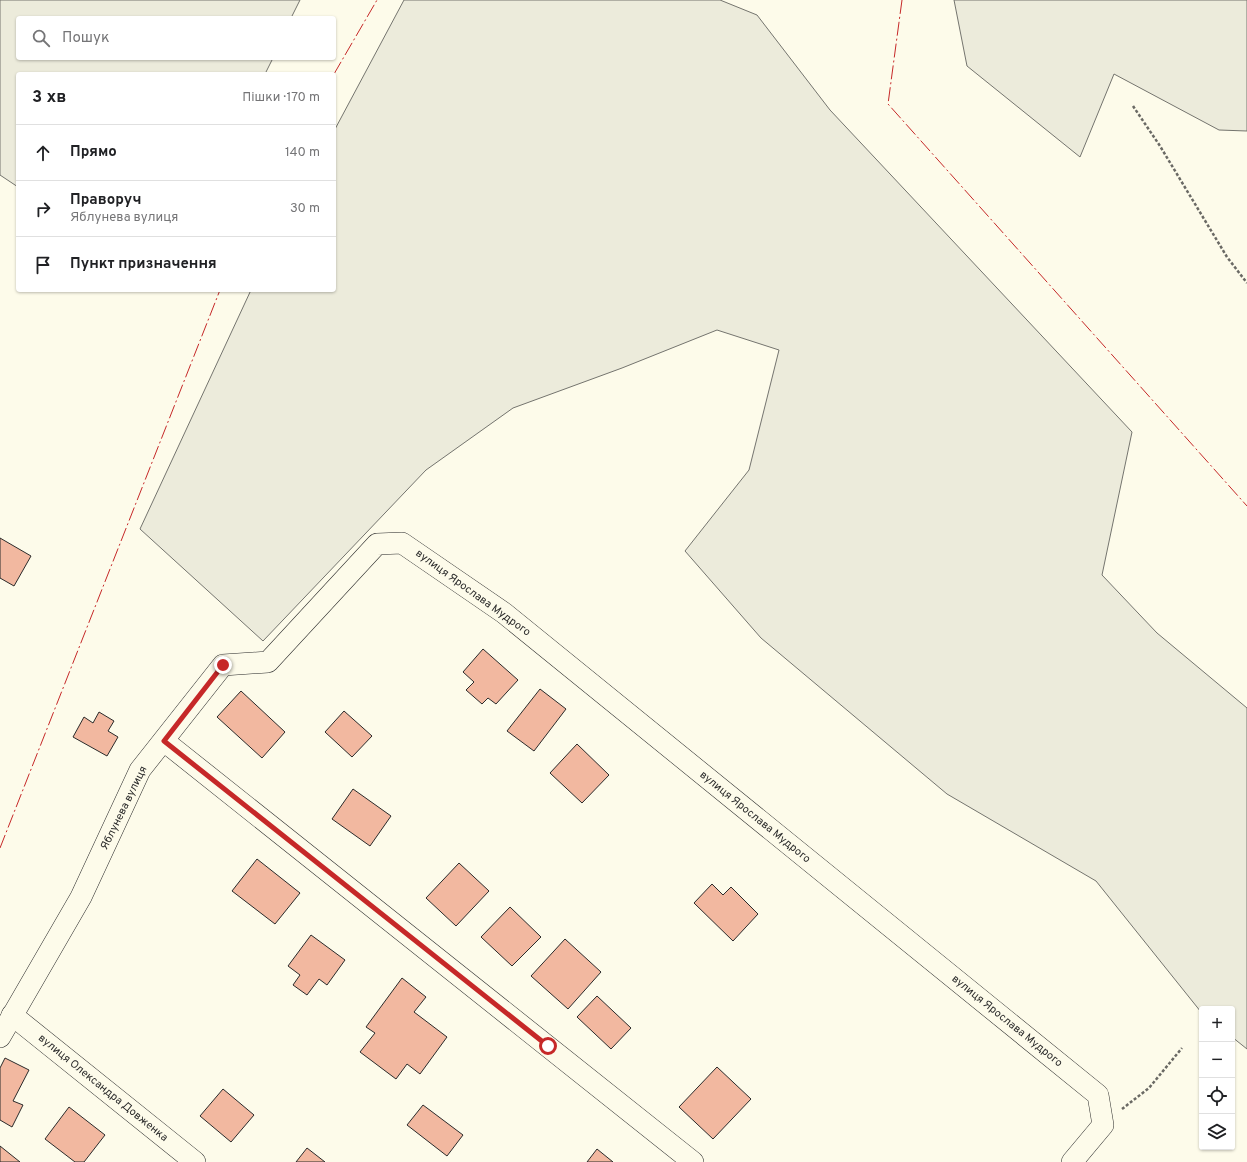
<!DOCTYPE html>
<html lang="uk">
<meta charset="utf-8">
<style>
:root{--surface:#fff;--page:#f6f6f6;--text:#202124;--muted:#757577;--line:#e0e0e0}
body{margin:0;font-family:Overpass,sans-serif;background:var(--page);color:var(--text)}
.controls{position:absolute;right:12px;bottom:12px;display:grid;overflow:hidden;border-radius:4px;box-shadow:0 1px 3px #0004}
.controls button{width:36px;height:36px;display:grid;place-items:center;padding:0;border:0;border-bottom:1px solid var(--line);background:var(--surface);color:var(--text);font:20px sans-serif}
.stop{position:absolute;width:12px;height:12px;margin:-9px;border:3px solid #c62828;border-radius:50%;background:#fff}
.stop.end{background:#c62828;border-color:#fff;box-shadow:0 1px 4px #0008}
.list{margin:0;padding:0;list-style:none}
h2{display:flex;justify-content:space-between;align-items:center;height:52px;margin:0;padding:0 16px;font-size:17px}
h2 small{font-size:13px;font-weight:400;color:var(--muted)}
.list li{display:grid;grid-template-columns:26px 1fr auto;gap:12px;align-items:center;box-sizing:border-box;height:56px;padding:0 16px;border-top:1px solid var(--line)}
.list b{display:block;font-size:15px;white-space:nowrap}
.list p{margin:0;font-size:13px;white-space:nowrap;color:var(--muted)}
.list em{font-size:13px;font-style:normal;color:var(--muted)}
.icon{flex:none;width:22px;height:22px;fill:none;stroke:currentColor;stroke-width:2;stroke-linecap:round;stroke-linejoin:round}
.map{position:relative;flex:none;width:1247px;height:1162px;overflow:hidden}
.search{position:absolute;background:var(--surface);box-shadow:0 1px 3px #0004;left:16px;top:16px;width:320px;height:44px;display:flex;align-items:center;gap:10px;box-sizing:border-box;padding:0 14px;border-radius:4px;color:var(--muted);font-size:15px}
.panel{position:absolute;background:var(--surface);box-shadow:0 1px 3px #0004;left:16px;top:72px;width:320px;height:220px;border-radius:4px}
.map>svg:first-child{display:block}
.green{fill:#ecebdb;stroke:#74746e}
.building{fill:#f2b8a0;stroke:#2b2b2b}
.lines{fill:none;stroke-linecap:round;stroke-linejoin:round}
.minor-casing{stroke:#2b2b2b;stroke-width:22}
.path{stroke:#6a6964;stroke-width:2.5;stroke-dasharray:3 2;stroke-linecap:butt}
.minor{stroke:#fdfbea;stroke-width:21}
.power{stroke:#c62828;stroke-width:1;stroke-dasharray:14 3 2 3;stroke-linecap:butt}
.route{stroke:#c62828;stroke-width:5}
.labels{text-anchor:middle;dominant-baseline:central;stroke-width:3;stroke-linejoin:round;paint-order:stroke}
.street-label{font-size:11px;fill:#2b2b2b;stroke:#fdfbea}
</style>
<div class="map">
<svg width="1247" height="1162" viewBox="0 0 1247 1162">
<rect width="100%" height="100%" fill="#fdfbea"/>
<g class="green">
<polygon points="0,0 300,0 291,18 18,18 18,58 273,58 265,74 18,74 18,187 0,175"/>
<polygon points="404,0 720,0 757,15 830,110 1132,432 1102,575 1157,633 1247,708 1247,1049 1232,1037 1232,1009 1202,1009 1202,1012 1201,1012 1096,881 947,794 761,638 685,551 749,470 779,350 717,330 622,368 513,408 426,470 263,641 140,529 251,290 334,290 334,131"/>
<polygon points="954,0 1247,0 1247,131 1219,130 1114,74 1080,157 967,66"/>
</g>
<g class="building">
<polygon points="0,538 31,556 14,586 0,578"/>
<polygon points="483,649 518,680 496,704 488,698 482,704 466,690 474,682 463,672"/>
<polygon points="540,689 566,709 534,751 507,731"/>
<polygon points="241,691 285,732 262,758 217,717"/>
<polygon points="344,711 372,736 352,757 325,732"/>
<polygon points="99,712 114,721 108,731 118,737 107,756 73,737 84,717 93,723"/>
<polygon points="577,744 609,775 582,803 550,773"/>
<polygon points="353,789 391,816 370,846 332,819"/>
<polygon points="257,859 300,893 275,924 232,891"/>
<polygon points="459,863 489,891 456,926 426,898"/>
<polygon points="712,884 723,895 731,887 758,914 733,941 694,903"/>
<polygon points="510,907 541,937 512,966 481,937"/>
<polygon points="311,935 345,960 327,985 319,979 307,995 293,985 300,975 288,966"/>
<polygon points="565,939 601,972 568,1009 531,976"/>
<polygon points="402,978 426,997 414,1012 447,1037 420,1074 407,1064 396,1079 360,1052 375,1033 366,1027"/>
<polygon points="597,996 631,1028 611,1049 577,1017"/>
<polygon points="5,1058 29,1070 13,1101 23,1105 12,1127 0,1120 0,1068"/>
<polygon points="717,1067 751,1099 713,1139 679,1107"/>
<polygon points="223,1089 254,1115 231,1142 200,1116"/>
<polygon points="423,1105 463,1135 447,1156 407,1125"/>
<polygon points="69,1107 105,1135 84,1162 75,1162 45,1139"/>
<polygon points="0,1146 20,1162 0,1162"/>
<polygon points="307,1148 325,1162 296,1162"/>
<polygon points="597,1149 613,1162 587,1162"/>
</g>
<g class="lines">
<defs>
<g id="minor">
<polyline points="164,741 693,1162"/>
<polyline points="12,1015 195,1162"/>
<polyline points="0,1037 81,897 140,770 223,665 268,662 377,544 402,543 504,613 1098,1095 1103,1125 1072,1162"/>
</g>
</defs>
<use href="#minor" class="minor-casing"/>
<g class="path">
<polyline points="1133,106 1160,146 1227,257 1247,283"/>
<polyline points="1122,1109 1149,1088 1182,1048"/>
</g>
<use href="#minor" class="minor"/>
<g class="power">
<polyline points="902,0 888,104 1247,506"/>
<polyline points="334,74 377,0"/>
<polyline points="0,848 220,290"/>
</g>
</g>
<g class="lines">
<polyline class="route" points="223,665 164,741 548,1046"/>
</g>
<g class="labels">
<g class="street-label">
<text transform="translate(473 593) rotate(36)">вулиця Ярослава Мудрого</text>
<text transform="translate(124 808) rotate(-64)">Яблунева вулиця</text>
<text transform="translate(755 817) rotate(39)">вулиця Ярослава Мудрого</text>
<text transform="translate(1007 1021) rotate(39)">вулиця Ярослава Мудрого</text>
<text transform="translate(103 1088) rotate(39)">вулиця Олександра Довженка</text>
</g>
</g>
</svg>
<div class="controls">
<button>+</button>
<button>−</button>
<button><svg class="icon" aria-label="locate" viewBox="0 0 24 24"><circle cx="12" cy="12" r="6"/><path d="M12 2v4M12 18v4M2 12h4M18 12h4"/></svg></button>
<button><svg class="icon" aria-label="layers" viewBox="0 0 24 24"><path d="M12 4l9 5-9 5-9-5zM3 14l9 5 9-5"/></svg></button>
</div>
<div class="stop" style="left:548px;top:1046px"></div>
<div class="stop end" style="left:223px;top:665px"></div>
<div class="search"><svg class="icon" aria-label="search" viewBox="0 0 24 24"><circle cx="10" cy="10" r="6"/><path d="M15 15l6 6"/></svg>Пошук</div>
<section class="panel">
<h2>3 хв<small>Пішки · 170 m</small></h2>
<ul class="list">
<li><svg class="icon" aria-label="ahead" viewBox="0 0 24 24"><path d="M12 20V5M6 11l6-6 6 6"/></svg><div><b>Прямо</b></div><em>140 m</em></li>
<li><svg class="icon" aria-label="right" viewBox="0 0 24 24"><path d="M7 20v-9h11M14 6l5 5-5 5"/></svg><div><b>Праворуч</b><p>Яблунева вулиця</p></div><em>30 m</em></li>
<li><svg class="icon" aria-label="arrive" viewBox="0 0 24 24"><path d="M6 21V4h12l-3 4 3 4H6"/></svg><div><b>Пункт призначення</b></div></li>
</ul>
</section>
</div>
